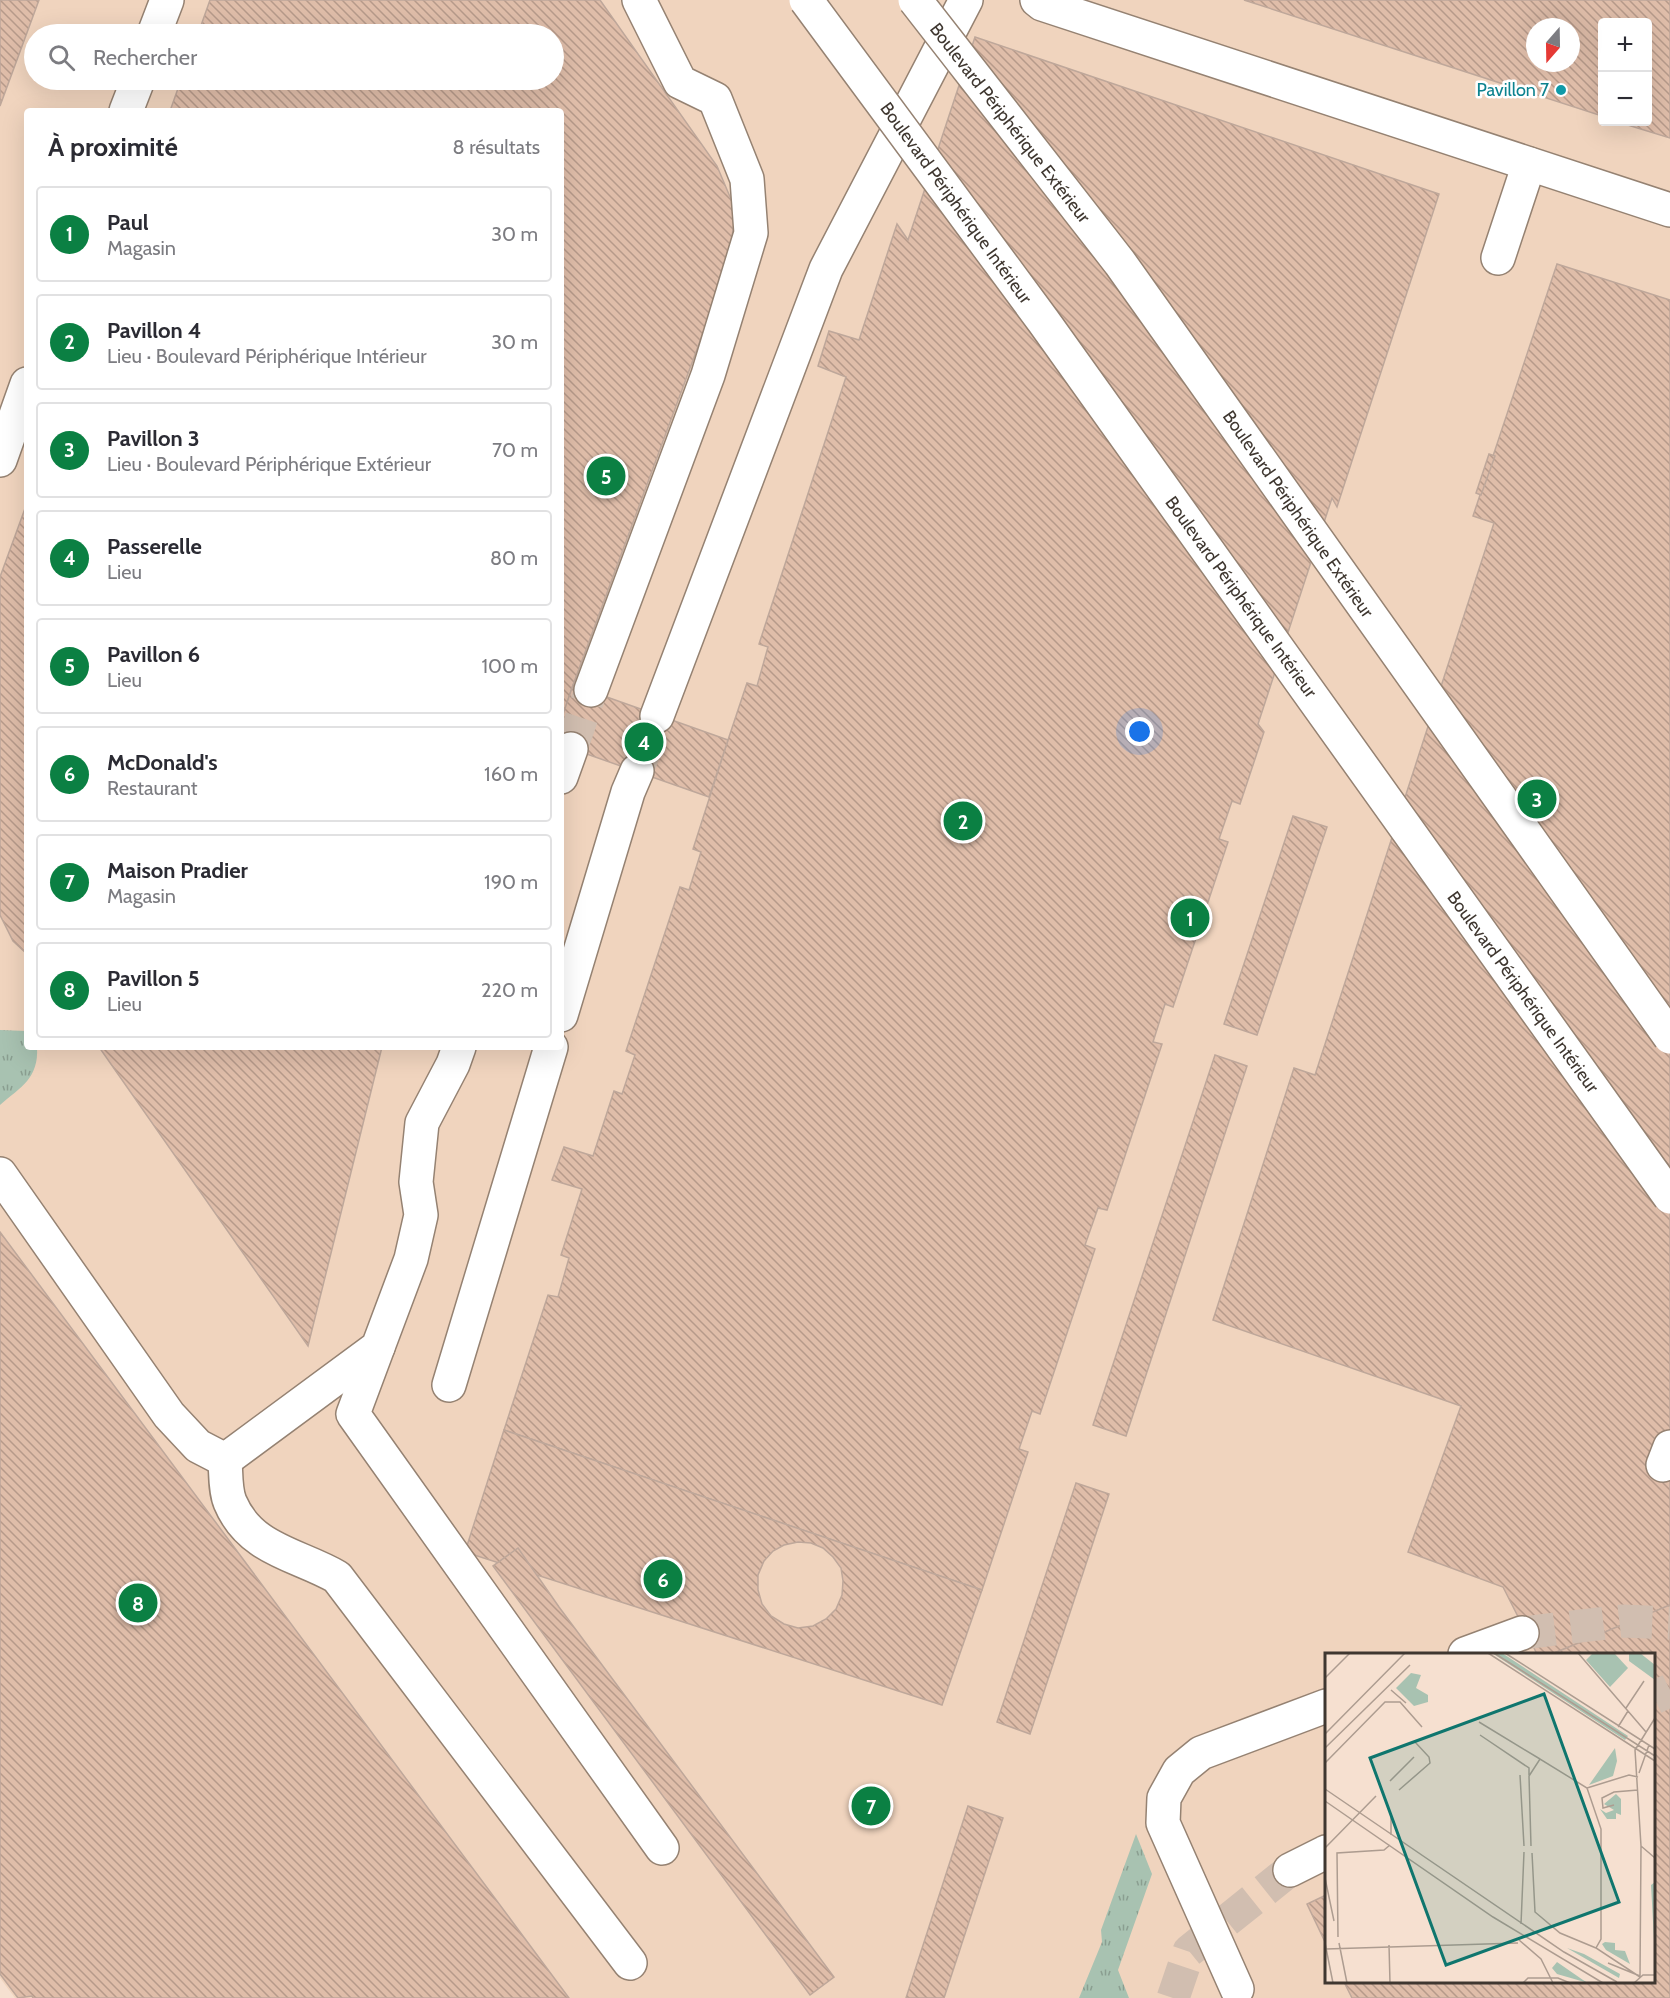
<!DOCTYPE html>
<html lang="fr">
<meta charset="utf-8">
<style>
:root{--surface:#fff;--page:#f2f2f3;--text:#2b2b33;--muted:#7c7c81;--line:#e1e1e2;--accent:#0b8043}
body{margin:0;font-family:Cabin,sans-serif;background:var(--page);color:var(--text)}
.controls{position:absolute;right:18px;top:18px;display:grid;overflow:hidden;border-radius:6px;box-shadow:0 6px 24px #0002}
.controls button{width:54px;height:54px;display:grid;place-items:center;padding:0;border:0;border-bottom:2px solid var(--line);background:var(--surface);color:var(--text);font:30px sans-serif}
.compass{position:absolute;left:1526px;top:18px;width:54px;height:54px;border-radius:50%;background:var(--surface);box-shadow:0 6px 24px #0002;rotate:200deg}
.you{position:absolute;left:1140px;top:732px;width:21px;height:21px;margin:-15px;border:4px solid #fff;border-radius:50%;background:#1a73e8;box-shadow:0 0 0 9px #1a73e833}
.badge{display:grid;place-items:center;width:39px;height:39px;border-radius:50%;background:var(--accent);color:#fff;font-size:20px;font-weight:700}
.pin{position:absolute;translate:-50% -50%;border:3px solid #fff;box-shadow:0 2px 6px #0006}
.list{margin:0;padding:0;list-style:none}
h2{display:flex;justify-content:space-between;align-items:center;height:78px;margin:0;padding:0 24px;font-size:26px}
h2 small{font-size:20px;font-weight:400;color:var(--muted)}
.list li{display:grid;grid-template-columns:39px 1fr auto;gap:18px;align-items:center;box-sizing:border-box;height:96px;margin:0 12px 12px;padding:0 12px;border:2px solid var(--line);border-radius:6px}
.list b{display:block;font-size:22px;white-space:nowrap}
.list p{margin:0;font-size:20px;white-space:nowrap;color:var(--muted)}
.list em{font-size:20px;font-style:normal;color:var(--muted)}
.icon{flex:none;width:33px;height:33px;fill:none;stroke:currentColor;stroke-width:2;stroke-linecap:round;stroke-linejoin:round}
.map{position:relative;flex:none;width:1670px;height:1998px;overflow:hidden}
.search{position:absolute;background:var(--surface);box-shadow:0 6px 24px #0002;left:24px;top:24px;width:540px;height:66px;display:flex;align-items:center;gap:15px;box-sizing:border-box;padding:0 21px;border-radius:33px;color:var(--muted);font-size:22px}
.panel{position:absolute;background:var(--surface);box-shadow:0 6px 24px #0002;left:24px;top:108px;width:540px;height:942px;border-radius:6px}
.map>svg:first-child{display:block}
.built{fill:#f0d4be;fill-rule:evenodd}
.grass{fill:url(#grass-tufts)}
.building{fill:url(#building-back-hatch);stroke:#bea79a;stroke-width:1.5;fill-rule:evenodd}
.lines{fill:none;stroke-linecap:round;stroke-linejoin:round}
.minor-tunnel{stroke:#d1beb0;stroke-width:33;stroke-dasharray:33 16;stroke-linecap:butt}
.minor-casing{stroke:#958272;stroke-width:36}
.minor{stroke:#fff;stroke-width:33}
.highway-bridge-casing{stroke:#958272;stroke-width:36;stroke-linecap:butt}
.highway-bridge{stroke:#fff;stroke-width:33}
.culture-dot{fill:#0f9aa8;stroke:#fff;stroke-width:2}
.labels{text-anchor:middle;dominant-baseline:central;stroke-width:5;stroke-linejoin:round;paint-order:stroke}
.culture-label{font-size:18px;fill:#0d838f;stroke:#fff;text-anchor:end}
.street-label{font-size:18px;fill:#3f3730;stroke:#fff}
.inset-road{fill:none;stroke:#ad9c90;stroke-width:1.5}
.view{fill:#0f766e;fill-opacity:0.15;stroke:#0f766e;stroke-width:3}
.inset-edge{fill:none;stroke:#3f3730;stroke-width:3}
</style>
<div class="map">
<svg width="1670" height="1998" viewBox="0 0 1670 1998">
<defs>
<pattern id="grass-tufts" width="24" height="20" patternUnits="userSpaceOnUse" patternTransform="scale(1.5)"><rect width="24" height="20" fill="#a8c2b1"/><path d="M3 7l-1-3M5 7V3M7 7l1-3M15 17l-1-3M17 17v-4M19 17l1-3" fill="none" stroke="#8a9e90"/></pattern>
<pattern id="building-back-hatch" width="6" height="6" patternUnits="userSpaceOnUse" patternTransform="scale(1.5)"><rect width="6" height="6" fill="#dfbda9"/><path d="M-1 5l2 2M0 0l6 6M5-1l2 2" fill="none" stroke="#b69a8a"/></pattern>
</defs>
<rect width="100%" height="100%" fill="#f6e0d0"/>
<path class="built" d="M0,0H1670V1998H15L0,1978ZM1602,22H1648V122H1602ZM1535,27H1571V63H1535ZM34,34H554V80H34ZM27,111H561V1047H27ZM1326,1654H1654V1982H1326Z"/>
<g class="grass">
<path d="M0,1030L27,1031V1047H37C39,1078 21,1087 0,1105Z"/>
<polygon points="1136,1834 1152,1874 1118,1970 1129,1998 1079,1998 1102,1942 1101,1930"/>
</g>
<g class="building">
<polygon points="0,0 39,0 0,106"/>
<polygon points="210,0 600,0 717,166 736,211 727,268 573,685 561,722 561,111 170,111 181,80 554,80 554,34 198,34"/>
<path d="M1244,0H1670V138L1618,122H1648V22H1602V116ZM1535,27H1571V63H1535Z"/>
<polygon points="975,37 1439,194 1337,507 1332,498 1258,724 1264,732 1240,804 1232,801 1219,839 1228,842 1173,1007 1165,1004 1153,1042 1162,1044 1107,1210 1098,1208 1085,1245 1095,1249 1040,1414 1032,1411 1019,1449 1028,1452 982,1590 504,1430 548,1295 558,1297 569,1258 561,1255 582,1189 552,1180 564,1147 593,1156 614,1091 622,1094 635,1055 626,1051 680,887 689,890 701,852 693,849 728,740 747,683 757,686 768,647 759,644 846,377 818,366 829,331 859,340 897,224 908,240"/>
<polygon points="1557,264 1670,300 1670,1605 1552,1654 1537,1654 1503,1587 1408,1552 1461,1406 1213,1320 1294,1068 1315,1075 1494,523 1473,516"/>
<polygon points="1489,454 1495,456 1481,495 1476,493"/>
<polygon points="27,503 27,954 13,941 0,915 0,577"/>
<polygon points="573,685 728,740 709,797 561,745 561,720"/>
<polygon points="1293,816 1327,827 1257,1035 1224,1024"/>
<polygon points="99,1047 382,1047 308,1346"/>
<polygon points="1215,1055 1247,1066 1126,1436 1093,1425"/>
<polygon points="0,1232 569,1998 33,1998 32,1996 18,1998 0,1974"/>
<path d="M504,1430L982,1590L942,1705L465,1552ZM798,1542L811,1543L823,1548L833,1557L841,1568L843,1581L842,1595L836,1609L826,1619L813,1626L798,1628L784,1624L771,1616L762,1604L758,1590V1575L764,1561L773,1551L784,1545Z"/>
<polygon points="1076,1483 1109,1494 1030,1734 997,1722"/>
<polygon points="518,1548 559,1607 834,1977 810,1995 493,1566"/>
<polygon points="1670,1605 1670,1998 1352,1998 1344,1982 1654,1982 1654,1654 1552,1654"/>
<polygon points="968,1806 1003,1818 944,1998 906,1998"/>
<polygon points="1326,1895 1326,1944 1307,1904"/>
</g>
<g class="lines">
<g class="minor-tunnel">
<polyline points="571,749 591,690"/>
<polyline points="637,771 657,716"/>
<polyline points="1522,1633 1623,1621 1670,1623"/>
<polyline points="1654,1698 1670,1690"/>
<polyline points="1173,1998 1189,1951 1290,1870"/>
</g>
<defs>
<g id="minor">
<polyline points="1037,0 1042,4 1670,210"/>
<polyline points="154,34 167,0"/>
<polyline points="126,111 138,80"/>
<polyline points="1498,258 1529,164"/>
<polyline points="0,460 27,384"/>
<polyline points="591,690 708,375 751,233 747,179 715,99 680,82 639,0"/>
<polyline points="657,716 826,269 966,0"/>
<polyline points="561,777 571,749"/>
<polyline points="561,1015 628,792 637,771"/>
<polyline points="0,1174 169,1415 198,1446 225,1460 378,1347 411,1259 421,1215 416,1182 422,1123 453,1064 459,1047"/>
<polyline points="378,1347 353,1414 662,1848"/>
<polyline points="449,1385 551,1047"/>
<path d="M225,1460C226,1473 225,1490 230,1502C250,1550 297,1554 337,1577L630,1963"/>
<polyline points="1663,1465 1670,1447"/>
<polyline points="1465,1654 1522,1633"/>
<polyline points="1290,1870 1326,1852"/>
<polyline points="1237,1989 1163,1823 1164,1798 1179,1771 1201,1753 1326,1706"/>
</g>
</defs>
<use href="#minor" class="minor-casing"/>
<use href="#minor" class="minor"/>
<defs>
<g id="highway-bridge">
<polyline points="806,0 1044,322 1670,1197"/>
<polyline points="915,0 1120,263 1670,1037"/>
</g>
</defs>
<use href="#highway-bridge" class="highway-bridge-casing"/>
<use href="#highway-bridge" class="highway-bridge"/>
</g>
<circle class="culture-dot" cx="1561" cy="90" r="6"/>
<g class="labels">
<g class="culture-label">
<text x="1549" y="90">Pavillon 7</text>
</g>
<g class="street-label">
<text transform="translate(1010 123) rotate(52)">Boulevard Périphérique Extérieur</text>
<text transform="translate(956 203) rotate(54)">Boulevard Périphérique Intérieur</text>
<text transform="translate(1298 514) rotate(55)">Boulevard Périphérique Extérieur</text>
<text transform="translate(1241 597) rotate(54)">Boulevard Périphérique Intérieur</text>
<text transform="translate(1523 992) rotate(54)">Boulevard Périphérique Intérieur</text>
</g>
</g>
<g transform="translate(1325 1653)">
<rect width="330" height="330" fill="#f6e0d0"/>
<path d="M167,0H177L303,83L300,87ZM304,0H315L330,12V27L304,8ZM86,20L96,22L91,35L103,42V49L89,53L71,35ZM290,95L292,108L288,123L264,132L257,130L264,132ZM291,141L296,146V162L291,160V166H282L275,156L281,160L289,157L279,151ZM330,229V305L326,232ZM280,289L290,290V297L300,298L305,311L281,297L277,291ZM242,295L259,301L295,321L294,325ZM232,309L258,327L263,330L232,321L227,315Z" fill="#a8c2b1"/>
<path d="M268,0H289L303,15L285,34L261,7Z" fill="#a8c2b1"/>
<path class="inset-road" d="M163,0L330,108M169,0L330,103M180,0L330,96M253,0L321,79M0,25L25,0M66,37L81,50M301,55L319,28M154,69L215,106M293,74L303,58M0,81L80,0M155,82L204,115V122M0,95L85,12M0,110L60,49H75L97,74M314,120L324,92M195,122L199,193M65,128L89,104M262,135L304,122L313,124M0,136L239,299L292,329M74,137L105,110L104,104L90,89M0,148L168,264L278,330M289,152L278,155L277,145L289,139L313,137M66,160V182M206,193L204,123L215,106L262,135L276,176V286L271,295L315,324M316,193L330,205M0,195L51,143M207,200L210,259L235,280L271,295M0,225L9,268M196,271L199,199M13,284L12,200L59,197L65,192M194,287L216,306L228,330M0,290L8,330M14,290L22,330M64,292L65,330M1,296L193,290M283,310L315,323M315,324L316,193L310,97L330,65M198,330L203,325H233L245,330M309,330L318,322H330"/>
<path class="view" d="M219,41L294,249L121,312L45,105Z"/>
<rect width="330" height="330" class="inset-edge"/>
</g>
</svg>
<div class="controls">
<button>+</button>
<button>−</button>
</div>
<svg class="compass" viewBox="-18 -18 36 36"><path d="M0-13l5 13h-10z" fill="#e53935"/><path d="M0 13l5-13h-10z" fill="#7c7c81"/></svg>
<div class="you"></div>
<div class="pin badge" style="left:1190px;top:918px">1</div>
<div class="pin badge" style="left:963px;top:821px">2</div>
<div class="pin badge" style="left:1537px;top:799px">3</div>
<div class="pin badge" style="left:644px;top:742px">4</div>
<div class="pin badge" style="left:606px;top:476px">5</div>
<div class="pin badge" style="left:663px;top:1579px">6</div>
<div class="pin badge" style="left:871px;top:1806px">7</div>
<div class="pin badge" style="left:138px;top:1603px">8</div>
<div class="search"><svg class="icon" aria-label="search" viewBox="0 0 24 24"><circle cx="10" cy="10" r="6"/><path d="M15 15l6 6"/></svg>Rechercher</div>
<section class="panel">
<h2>À proximité<small>8 résultats</small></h2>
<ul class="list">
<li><span class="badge">1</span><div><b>Paul</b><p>Magasin</p></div><em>30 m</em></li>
<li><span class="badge">2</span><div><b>Pavillon 4</b><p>Lieu · Boulevard Périphérique Intérieur</p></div><em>30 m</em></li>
<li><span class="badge">3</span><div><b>Pavillon 3</b><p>Lieu · Boulevard Périphérique Extérieur</p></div><em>70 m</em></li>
<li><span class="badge">4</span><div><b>Passerelle</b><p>Lieu</p></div><em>80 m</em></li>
<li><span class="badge">5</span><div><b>Pavillon 6</b><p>Lieu</p></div><em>100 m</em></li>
<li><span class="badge">6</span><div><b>McDonald's</b><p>Restaurant</p></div><em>160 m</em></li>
<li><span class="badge">7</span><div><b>Maison Pradier</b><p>Magasin</p></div><em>190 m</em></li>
<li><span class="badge">8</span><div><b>Pavillon 5</b><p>Lieu</p></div><em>220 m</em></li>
</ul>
</section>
</div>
